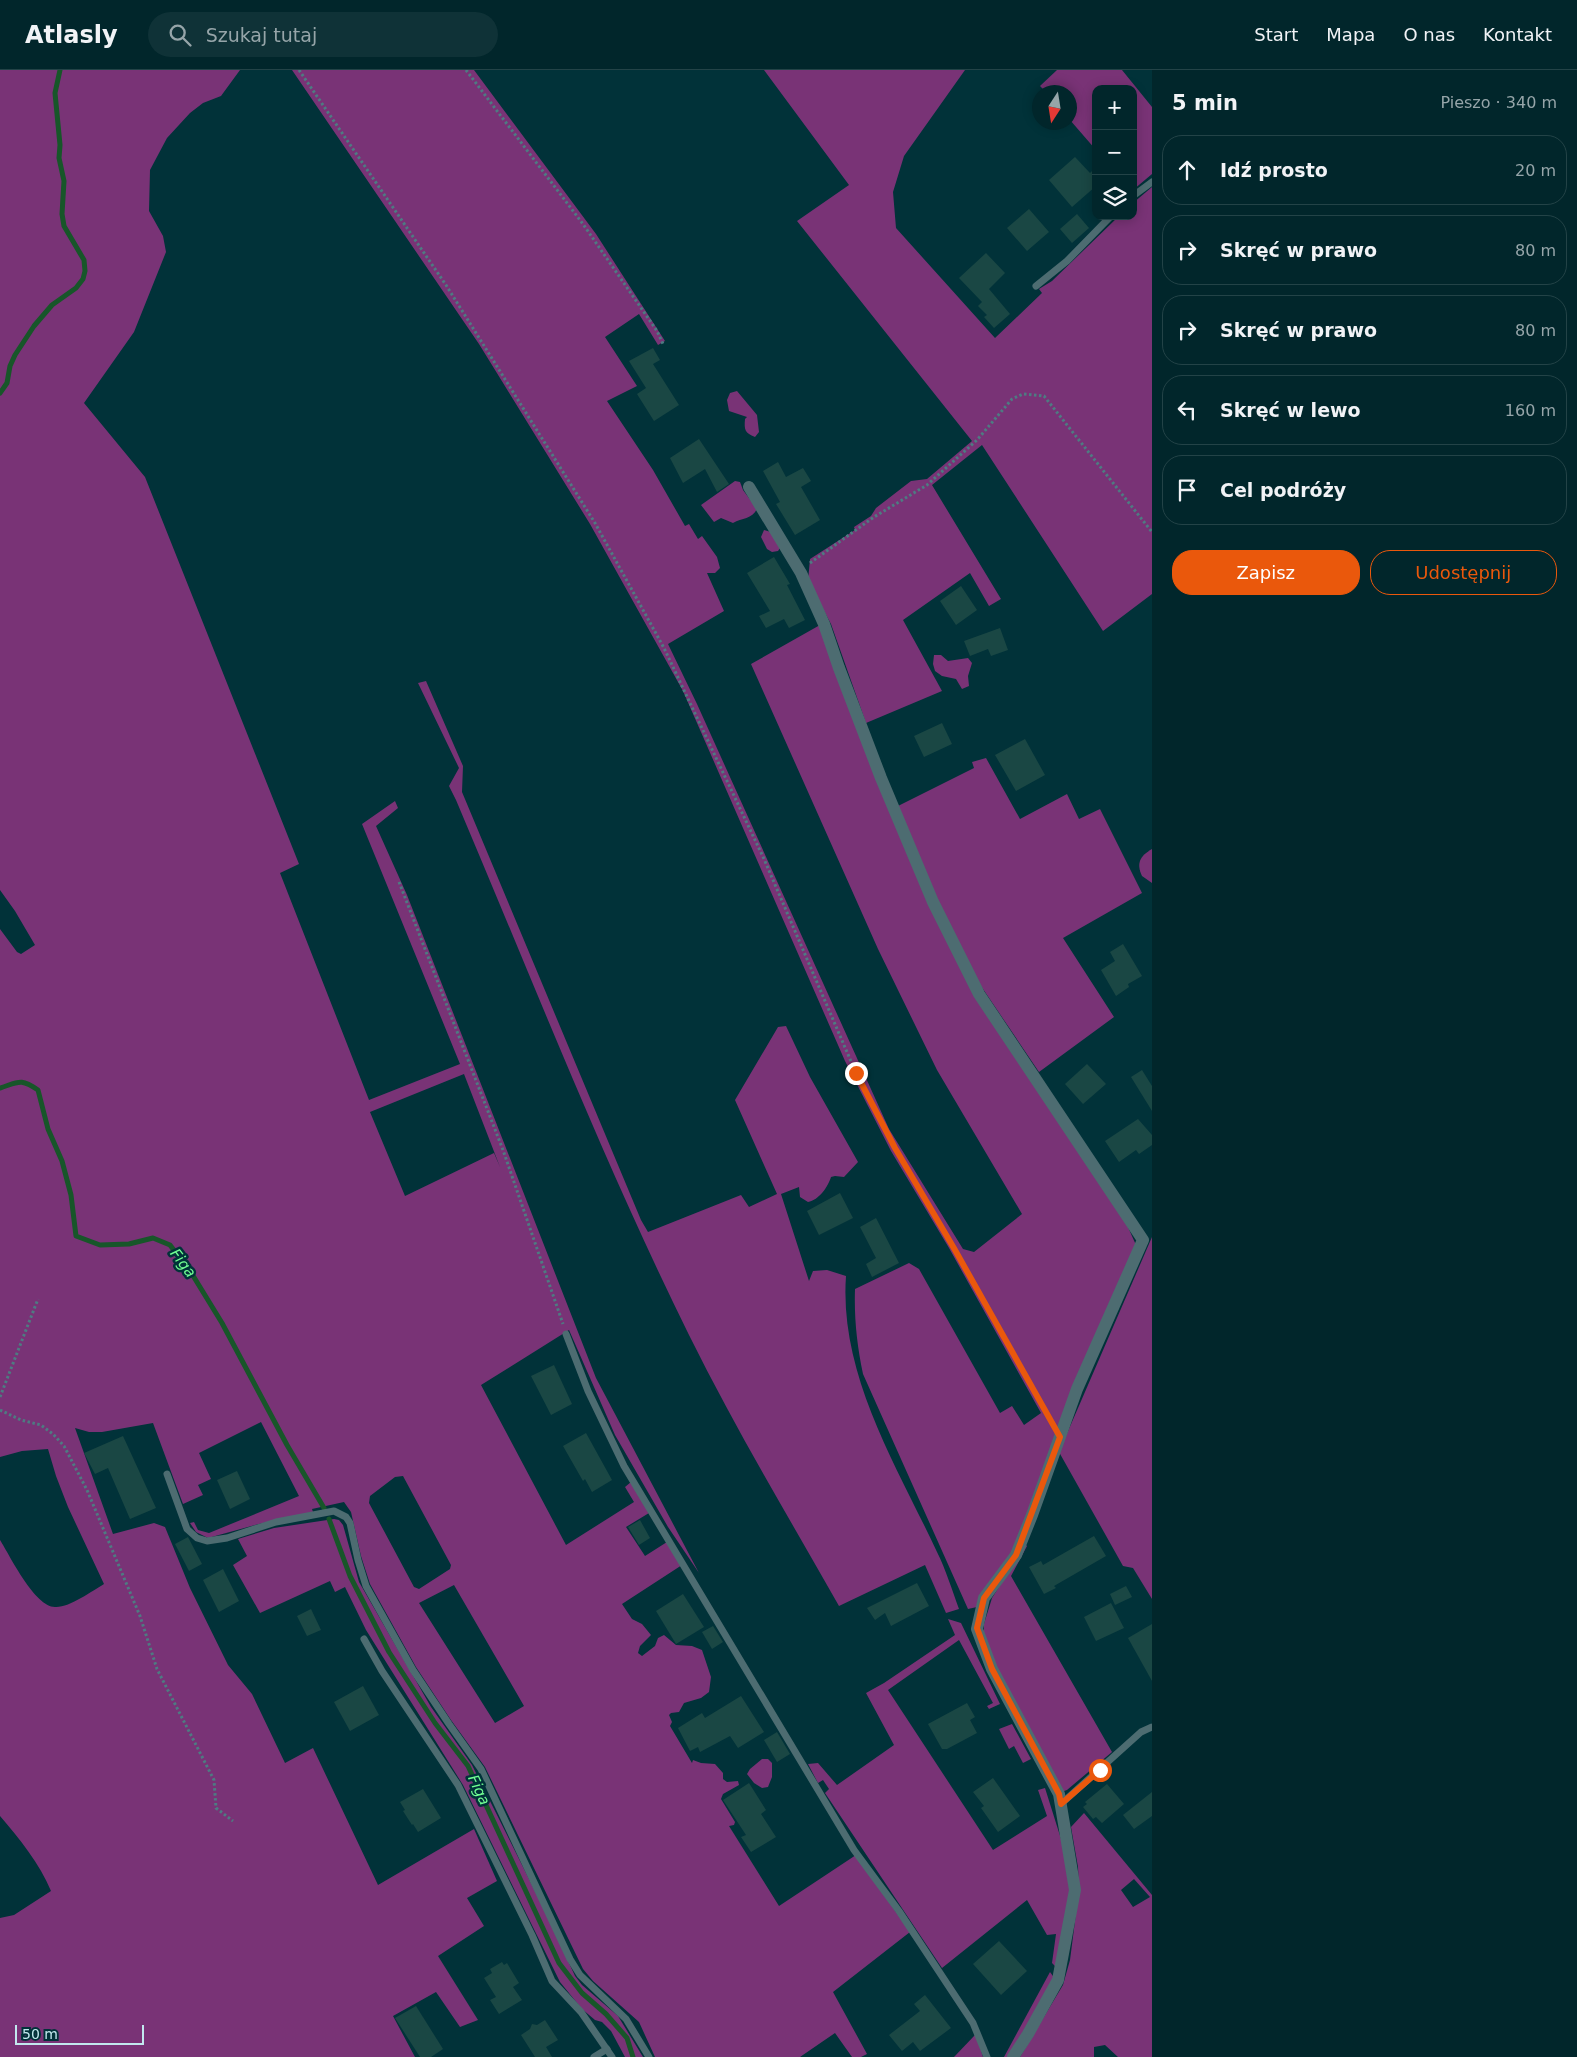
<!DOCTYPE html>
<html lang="pl">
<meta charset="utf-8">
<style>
:root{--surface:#01262b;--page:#0f3237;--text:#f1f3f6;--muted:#96a5a9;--line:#234347;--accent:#ea580c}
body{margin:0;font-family:"DejaVu Sans",sans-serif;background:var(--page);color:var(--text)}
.controls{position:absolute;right:15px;top:15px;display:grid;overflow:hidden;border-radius:10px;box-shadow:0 2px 12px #0003}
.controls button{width:45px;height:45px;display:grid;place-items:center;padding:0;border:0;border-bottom:1px solid var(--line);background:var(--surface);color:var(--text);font:25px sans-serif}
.compass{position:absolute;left:1032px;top:15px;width:45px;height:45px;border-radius:50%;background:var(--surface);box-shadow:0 2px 12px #0003;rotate:192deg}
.scale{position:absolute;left:15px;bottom:12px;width:129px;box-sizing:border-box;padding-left:5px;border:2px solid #c2e9ef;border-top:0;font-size:14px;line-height:18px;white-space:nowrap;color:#c2e9ef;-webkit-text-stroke:4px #013239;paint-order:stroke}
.stop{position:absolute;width:15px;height:15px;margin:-11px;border:4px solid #ea580c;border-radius:50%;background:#fff}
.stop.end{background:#ea580c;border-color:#fff;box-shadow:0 1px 5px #0008}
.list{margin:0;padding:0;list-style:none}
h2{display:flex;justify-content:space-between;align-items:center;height:65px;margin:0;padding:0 20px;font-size:21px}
h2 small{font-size:16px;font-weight:400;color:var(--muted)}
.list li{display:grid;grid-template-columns:32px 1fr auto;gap:15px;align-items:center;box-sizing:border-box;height:70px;margin:0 10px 10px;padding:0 10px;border:1px solid var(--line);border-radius:20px}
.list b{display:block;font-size:19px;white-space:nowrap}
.list em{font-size:16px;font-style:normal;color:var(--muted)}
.actions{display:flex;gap:10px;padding:15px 20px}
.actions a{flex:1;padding:11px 0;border:1px solid var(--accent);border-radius:20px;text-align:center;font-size:18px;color:var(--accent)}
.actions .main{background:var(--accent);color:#fff}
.icon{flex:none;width:28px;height:28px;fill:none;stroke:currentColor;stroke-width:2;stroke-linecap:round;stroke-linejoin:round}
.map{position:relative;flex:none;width:1152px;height:1987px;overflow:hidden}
header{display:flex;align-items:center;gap:30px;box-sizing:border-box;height:70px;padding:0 25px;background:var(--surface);border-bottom:1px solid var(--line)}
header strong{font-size:24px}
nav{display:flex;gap:28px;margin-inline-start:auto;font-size:18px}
.search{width:350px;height:45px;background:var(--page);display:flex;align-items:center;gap:12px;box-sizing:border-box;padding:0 18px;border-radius:28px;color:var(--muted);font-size:19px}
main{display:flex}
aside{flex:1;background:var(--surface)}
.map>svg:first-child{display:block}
.green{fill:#793376;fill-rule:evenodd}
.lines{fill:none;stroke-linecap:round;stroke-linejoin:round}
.stream{stroke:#175629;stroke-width:5}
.building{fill:#1a4744}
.path{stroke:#4e7b82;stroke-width:3;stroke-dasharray:2.5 2.5;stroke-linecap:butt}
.lane{stroke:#4d6c71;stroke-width:7}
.street{stroke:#4d6c71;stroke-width:12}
.route{stroke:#ea580c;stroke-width:6}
.labels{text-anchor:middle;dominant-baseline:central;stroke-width:5;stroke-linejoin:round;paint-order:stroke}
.water-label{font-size:15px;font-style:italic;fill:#70fe92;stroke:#013239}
</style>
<header>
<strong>Atlasly</strong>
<div class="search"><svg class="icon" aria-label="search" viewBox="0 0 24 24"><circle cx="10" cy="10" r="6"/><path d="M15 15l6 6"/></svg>Szukaj tutaj</div>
<nav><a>Start</a><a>Mapa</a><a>O nas</a><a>Kontakt</a></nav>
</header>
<main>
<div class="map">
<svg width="1152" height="1987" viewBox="0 0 1152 1987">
<rect width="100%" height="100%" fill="#013239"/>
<g class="green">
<path d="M0,0H240L221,26L203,33L190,43L167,68L150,100L149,141L163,166L166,182L134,262L84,333L145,407L299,794L280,803L369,1030L460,994L362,754L395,731L398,738L376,756L407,825L596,1308L699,1503L668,1457L615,1365L569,1260L481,1315L566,1475L634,1432L625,1417L631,1412L649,1443L626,1457L645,1486L667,1472L682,1495L622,1534L632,1549L642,1554L651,1565L640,1576L638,1583L642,1586L655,1576L658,1568L664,1565L676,1575L692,1576L702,1580L711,1607L709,1622L701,1628L684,1633L679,1642L671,1643L669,1645L672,1652L670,1656L692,1693L693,1690L701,1693L715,1694L723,1703V1709L727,1712L738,1711L739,1715L723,1724L721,1729L735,1752L734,1755L729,1756L779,1836L856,1785L910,1862L833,1922L867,1984L861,1987H852L835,1963L800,1987H655L639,1952L593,1911L583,1899L485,1697L451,1650L416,1597L370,1514L361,1486L351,1442L344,1432L312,1439L313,1442L259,1454L208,1468L196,1462L190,1453L194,1452L198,1460L209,1463L299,1426L261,1352L199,1383L211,1409L198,1415L203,1425L183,1434L153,1353L102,1362H89L75,1358L113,1464L154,1453L165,1457L190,1518L228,1595L252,1624L285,1693L313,1678L378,1815L474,1759L497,1811L467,1828L484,1856L438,1886L478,1950L460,1957L436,1922L393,1946L415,1987H0V1848L14,1845L51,1821C40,1794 19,1768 0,1746V1470C10,1486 35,1537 55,1537C69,1538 92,1521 104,1514L68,1437L56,1406L48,1379L22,1381L0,1387V859L17,882L21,884L35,875L15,841L0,820ZM464,1004L500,1097L494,1083L405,1126L370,1042ZM403,1406L451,1495L450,1499L419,1519L414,1517L369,1433L370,1426L395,1407ZM454,1515L524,1636L495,1653L419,1533Z"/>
<path d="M292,0H474L596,164L665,271L658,275L639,244L605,267L637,316L607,331L653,400L685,456L689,454L698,469L702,466L717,487L720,498L715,503H707L724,541L668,574L697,634L889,1059L963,1179L974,1182L1022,1144L937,1000L878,879L751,594L820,555L928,833L1127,1155L1136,1175L1020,1471L977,1537L968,1539L863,1304C857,1275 854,1248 855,1219L909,1193L919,1199L1000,1343L1012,1336L1024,1355L1041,1343L949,1178L891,1081L845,991L683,621L590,454L479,274Z"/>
<polygon points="764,0 965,0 904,86 893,122 896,158 995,268 1042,223 1039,219 1052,211 1119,146 1133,146 1133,133 1152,117 1152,524 1103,561 982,375 932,415 1001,529 989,536 970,503 903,550 942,621 866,653 831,554 808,511 810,489 855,460 854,457 871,446 876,438 911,411 927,409 972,371 797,151 849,115"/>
<polygon points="1057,0 1122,0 1152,37 1152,104 1133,120 1133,19 1096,19 1096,80 1070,50 1070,22 1046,22 1040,16"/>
<path d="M737,321L757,345L759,362L755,367C745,363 744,360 745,349L747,347L729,341L727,330L730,323Z"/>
<path d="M735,411L740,412L743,420L757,439C752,449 742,448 733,453L721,448L714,452L701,435Z"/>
<polygon points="764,460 771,462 780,478 778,481 772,482 767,479 761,467"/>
<polygon points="934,585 941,585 948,591 968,588 972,593 968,606 969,616 962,619 956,609 942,606 935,601 933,594"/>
<path d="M426,611L463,696L462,722L641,1150L648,1162L741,1125L749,1137L777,1124L735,1030L778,957L786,956L810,1007L858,1092L844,1107L835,1106L831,1107C828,1117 819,1130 808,1132L800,1127L799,1117L781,1124L809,1211L813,1201L827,1200L846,1206C839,1305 897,1396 937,1482C946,1500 952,1520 959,1539L946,1543L925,1495L839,1536C788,1446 735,1358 689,1265C603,1091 532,909 456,730L449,716L459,698L418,613Z"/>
<polygon points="986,688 1020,749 1067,724 1079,749 1100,739 1142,823 1063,868 1114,947 1039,1002 981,916 946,851 898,736 974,698 972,692"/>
<path d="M1152,779V813L1142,806C1136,793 1140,786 1152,779Z"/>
<polygon points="1152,1167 1152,1529 1133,1498 1123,1496 1059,1382"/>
<polygon points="334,1449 339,1450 343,1455 359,1512 431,1637 472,1695 538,1827 575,1906 582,1915 618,1946 643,1987 625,1987 611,1961 602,1952 595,1950 582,1939 560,1912 463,1715 366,1560 345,1517 335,1522 330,1511 260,1543 233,1495 247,1486 238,1469 274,1458"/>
<polygon points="1026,1475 1027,1476 1011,1506 1112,1682 1067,1720 1061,1722 1004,1615 984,1567 984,1554 992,1528"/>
<polygon points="948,1549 961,1553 1000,1634 989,1639 987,1636 993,1633 959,1570 888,1620 993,1780 1047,1746 1038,1720 1045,1718 1067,1788 1070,1820 1058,1899 1052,1893 1056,1864 1047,1865 1027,1830 942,1898 825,1723 829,1719 823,1710 818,1713 808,1694 818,1693 837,1715 894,1675 866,1623 884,1613 955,1565"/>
<polygon points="1012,1654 1031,1689 1023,1693 1014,1676 1009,1679 999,1659"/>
<polygon points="762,1689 768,1689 772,1693 772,1707 768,1717 762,1718 754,1713 747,1704 750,1699"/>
<path d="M1084,1743L1152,1825V1987H1118L1105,1975L1094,1977V1987H1020L1063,1915L1070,1890L1079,1820L1078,1797L1071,1757ZM1134,1809L1150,1827L1133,1837L1121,1820Z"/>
<polygon points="1050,1902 1055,1909 1009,1987 1004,1987"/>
<polygon points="976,1964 983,1987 954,1987 975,1965"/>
</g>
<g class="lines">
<g class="stream">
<polyline points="0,323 7,313 10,296 15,285 34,256 52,235 76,218 83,209 85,201 84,190 64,156 62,144 64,111 59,88 60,75 55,23 60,0"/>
<path d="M0,1018C19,1012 20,1008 38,1020L48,1059L62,1091L71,1125L76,1166L100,1175L129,1174L153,1168L170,1175L192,1204L222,1253L287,1375L324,1438"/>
<polyline points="329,1449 350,1506 389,1582 435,1653 468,1696 559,1893 582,1923 606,1944 627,1968 633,1987"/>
</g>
</g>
<g class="building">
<polygon points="1075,87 1090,103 1096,97 1096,116 1072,137 1049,110"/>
<polygon points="1029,139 1049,162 1027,181 1007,158"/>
<polygon points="1077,144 1089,158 1072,173 1060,159"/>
<polygon points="986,183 1005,203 989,219 1010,244 994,258 984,247 987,245 978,236 982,232 959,208"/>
<polygon points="653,278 660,290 653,294 679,335 654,351 637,324 646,318 629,291"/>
<polygon points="699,369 729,414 717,422 705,399 683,413 670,388"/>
<polygon points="778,392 786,407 803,398 811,411 801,417 820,450 795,465 776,434 780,432 763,401"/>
<polygon points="774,487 790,514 787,515 805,550 789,558 784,549 766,558 759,546 770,541 747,503"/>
<polygon points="961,516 977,540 956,555 940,531"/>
<polygon points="1000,558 1008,580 991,586 988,579 970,586 964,571"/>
<polygon points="942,653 952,674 924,687 914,666"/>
<polygon points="1025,669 1045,705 1016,721 995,685"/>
<polygon points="1123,874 1142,906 1128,914 1129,917 1116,926 1101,900 1115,891 1110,882"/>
<polygon points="1087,994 1106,1014 1083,1034 1065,1014"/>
<polygon points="1142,1000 1152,1016 1152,1041 1131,1007"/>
<polygon points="1138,1049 1152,1065 1152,1075 1139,1084 1136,1080 1119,1092 1105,1071"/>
<polygon points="840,1123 853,1148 819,1165 807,1141"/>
<polygon points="876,1148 899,1193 872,1207 866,1194 876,1188 860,1157"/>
<polygon points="554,1295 572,1334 551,1345 531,1306"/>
<polygon points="586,1363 612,1410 592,1422 585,1409 583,1411 563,1376"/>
<polygon points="123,1366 156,1438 130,1449 108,1398 95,1404 84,1383"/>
<polygon points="237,1401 250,1429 230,1439 217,1410"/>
<polygon points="640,1450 650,1468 639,1475 628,1457"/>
<polygon points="1094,1466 1106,1486 1054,1516 1056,1518 1044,1524 1029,1497 1041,1491 1043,1495"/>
<polygon points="188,1467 202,1494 189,1501 175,1474"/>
<polygon points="223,1499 239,1531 219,1542 203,1510"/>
<polygon points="917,1513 929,1536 891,1556 885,1543 875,1550 867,1538"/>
<polygon points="1126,1516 1132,1527 1115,1535 1110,1524"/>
<polygon points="683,1524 704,1557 676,1574 656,1541"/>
<polygon points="1111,1533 1124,1558 1096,1571 1084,1547"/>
<polygon points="311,1539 321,1560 307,1566 297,1546"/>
<polygon points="1152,1554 1152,1611 1128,1568"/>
<polygon points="713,1556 723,1572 712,1579 702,1562"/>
<polygon points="363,1616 379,1645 350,1661 334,1632"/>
<polygon points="741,1626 764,1662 738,1678 730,1666 700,1682 698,1677 690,1681 678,1658 702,1643 705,1648"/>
<polygon points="967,1633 975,1647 970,1650 977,1663 947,1679 942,1679 928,1654"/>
<polygon points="777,1662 790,1684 777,1692 764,1670"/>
<polygon points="993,1708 1020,1746 998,1762 981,1738 984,1736 973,1722"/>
<polygon points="749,1713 766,1740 761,1744 776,1767 751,1782 741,1767 746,1765 723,1730"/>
<polygon points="1107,1714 1124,1734 1102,1753 1096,1747 1093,1749 1083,1737 1087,1734 1085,1732"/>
<polygon points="423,1719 441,1748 418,1762 413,1754 412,1755 403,1741 405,1740 400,1732"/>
<polygon points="1152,1722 1152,1746 1134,1759 1123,1745"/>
<polygon points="999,1871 1027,1901 1001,1925 973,1894"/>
<polygon points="502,1892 504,1895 507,1893 519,1913 513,1917 522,1930 499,1944 490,1930 496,1927 484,1908 492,1903 490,1899"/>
<polygon points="925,1925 951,1958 920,1981 913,1972 902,1981 889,1965 920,1941 914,1934"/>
<polygon points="416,1936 443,1979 431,1987 420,1987 395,1948"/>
<polygon points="545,1950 558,1970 546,1977 552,1987 535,1987 521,1965 530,1959 532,1954 537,1955"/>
</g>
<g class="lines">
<g class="path">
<polyline points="299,0 446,215 595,453 664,578 764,789 856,1003 895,1078 955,1180 1051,1352"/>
<polyline points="466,0 583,154 657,261 663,274"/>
<polyline points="810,493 874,447 927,415 977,370 1012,329 1023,324 1044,326 1152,462"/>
<polyline points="399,812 503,1080 563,1254"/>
<polyline points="0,1327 38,1229"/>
<polyline points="0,1340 21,1350 41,1355 53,1364 64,1376 87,1420 140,1546 157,1599 214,1710 216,1738 233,1751"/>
</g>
<g class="lane">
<polyline points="1133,126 1152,112"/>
<polyline points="1036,216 1067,191 1111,146"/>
<polyline points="566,1264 588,1321 624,1396 854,1780 899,1841 973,1953 987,1987"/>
<polyline points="167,1404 187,1459 197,1468 207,1471 227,1468 276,1452 334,1441 346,1447 350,1453 358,1490 366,1516 413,1600 449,1654 481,1699 570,1889 580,1905 626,1949 649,1987"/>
<polyline points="364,1569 382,1601 458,1715 532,1865 552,1911 581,1942 612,1987"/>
<polyline points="1061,1734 1141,1662 1152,1657"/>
<polyline points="594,1987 607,1979"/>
</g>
<polyline class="street" points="749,417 801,503 824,554 839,598 881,708 933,832 979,924 1143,1170 1077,1319 1032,1445 1016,1485 984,1528 977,1559 992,1599 1059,1724 1075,1820 1058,1910 1028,1964 1013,1987"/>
</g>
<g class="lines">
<polyline class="route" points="856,1003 895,1078 955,1180 1060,1367 1016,1485 984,1528 977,1558 992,1599 1059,1724 1061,1734 1100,1700"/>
</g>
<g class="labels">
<g class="water-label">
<text transform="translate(183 1193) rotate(53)">Figa</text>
<text transform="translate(479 1720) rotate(65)">Figa</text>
</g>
</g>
</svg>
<div class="controls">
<button>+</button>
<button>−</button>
<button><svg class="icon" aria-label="layers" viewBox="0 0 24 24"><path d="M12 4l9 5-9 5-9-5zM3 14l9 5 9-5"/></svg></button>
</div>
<svg class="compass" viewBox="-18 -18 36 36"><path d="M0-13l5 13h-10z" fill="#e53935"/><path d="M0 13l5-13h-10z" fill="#96a5a9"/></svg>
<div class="scale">50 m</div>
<div class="stop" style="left:1100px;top:1700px"></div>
<div class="stop end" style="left:856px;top:1003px"></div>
</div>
<aside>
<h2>5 min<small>Pieszo · 340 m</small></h2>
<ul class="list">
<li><svg class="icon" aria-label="ahead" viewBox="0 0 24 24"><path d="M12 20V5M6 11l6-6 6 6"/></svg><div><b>Idź prosto</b></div><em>20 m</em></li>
<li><svg class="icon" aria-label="right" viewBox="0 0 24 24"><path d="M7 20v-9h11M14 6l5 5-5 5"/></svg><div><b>Skręć w prawo</b></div><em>80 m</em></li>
<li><svg class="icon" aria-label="right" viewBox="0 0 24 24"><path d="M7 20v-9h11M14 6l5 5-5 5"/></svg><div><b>Skręć w prawo</b></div><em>80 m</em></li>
<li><svg class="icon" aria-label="left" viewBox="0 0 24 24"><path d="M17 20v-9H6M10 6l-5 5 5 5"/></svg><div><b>Skręć w lewo</b></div><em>160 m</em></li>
<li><svg class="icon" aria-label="arrive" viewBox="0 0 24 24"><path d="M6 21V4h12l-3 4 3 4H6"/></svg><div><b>Cel podróży</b></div></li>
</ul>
<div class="actions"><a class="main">Zapisz</a><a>Udostępnij</a></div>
</aside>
</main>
